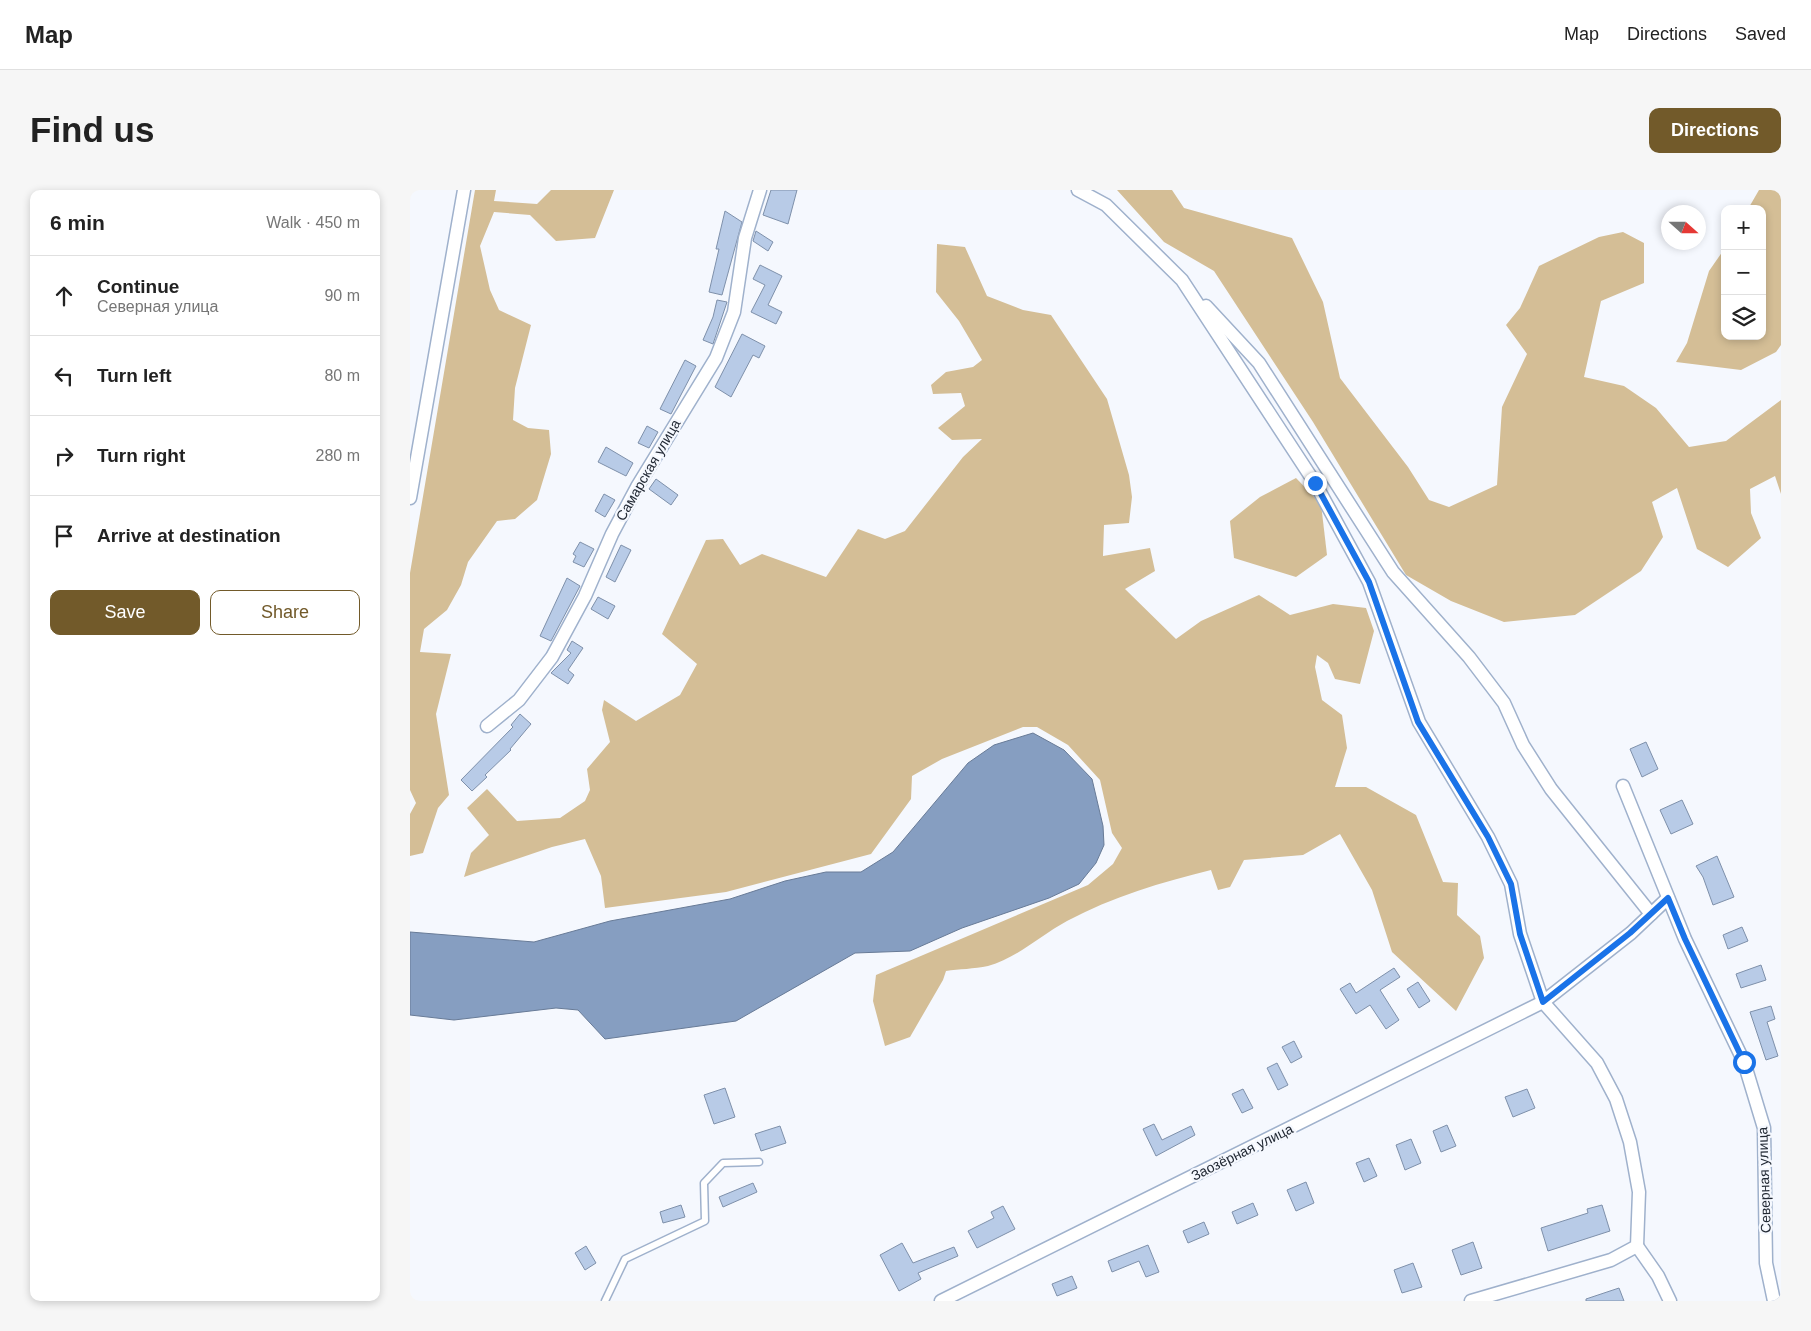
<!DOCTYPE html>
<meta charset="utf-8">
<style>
:root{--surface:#fff;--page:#f6f6f6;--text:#222;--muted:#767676;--line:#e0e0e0;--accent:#725a2a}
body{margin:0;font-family:Arial,sans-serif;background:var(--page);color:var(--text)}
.controls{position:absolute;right:15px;top:15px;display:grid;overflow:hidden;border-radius:10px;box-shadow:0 2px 8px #0003}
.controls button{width:45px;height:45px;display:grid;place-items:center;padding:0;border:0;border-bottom:1px solid var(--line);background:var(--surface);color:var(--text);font:25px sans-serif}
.compass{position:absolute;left:1251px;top:15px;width:45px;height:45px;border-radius:50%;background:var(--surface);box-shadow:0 2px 8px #0003;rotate:111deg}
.stop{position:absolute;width:15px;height:15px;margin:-11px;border:4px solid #1a73e8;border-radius:50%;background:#fff}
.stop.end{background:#1a73e8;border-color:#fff;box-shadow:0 1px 5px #0008}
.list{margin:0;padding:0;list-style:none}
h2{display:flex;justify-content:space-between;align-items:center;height:65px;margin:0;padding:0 20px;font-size:21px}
h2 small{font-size:16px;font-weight:400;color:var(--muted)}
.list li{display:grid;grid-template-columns:32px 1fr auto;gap:15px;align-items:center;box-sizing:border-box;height:80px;padding:0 20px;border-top:1px solid var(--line)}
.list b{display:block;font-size:19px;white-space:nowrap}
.list p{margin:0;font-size:16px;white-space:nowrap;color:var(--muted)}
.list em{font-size:16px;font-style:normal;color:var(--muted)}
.actions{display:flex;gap:10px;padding:15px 20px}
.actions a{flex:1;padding:11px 0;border:1px solid var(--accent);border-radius:10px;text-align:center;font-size:18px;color:var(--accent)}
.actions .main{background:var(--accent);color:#fff}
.icon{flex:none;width:28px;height:28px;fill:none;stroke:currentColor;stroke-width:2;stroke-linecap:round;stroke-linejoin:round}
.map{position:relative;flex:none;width:1371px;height:1111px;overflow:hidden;border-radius:10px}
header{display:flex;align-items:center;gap:30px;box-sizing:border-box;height:70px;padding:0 25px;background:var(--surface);border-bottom:1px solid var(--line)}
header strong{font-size:24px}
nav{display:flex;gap:28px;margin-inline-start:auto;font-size:18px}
.intro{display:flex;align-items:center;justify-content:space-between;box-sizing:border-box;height:120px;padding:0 30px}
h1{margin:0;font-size:35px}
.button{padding:12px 22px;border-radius:10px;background:var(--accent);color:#fff;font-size:18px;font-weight:700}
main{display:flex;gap:30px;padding:0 30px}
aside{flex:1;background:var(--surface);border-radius:10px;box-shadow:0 2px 8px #0003}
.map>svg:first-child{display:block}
.forest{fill:#d4be96}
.water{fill:#869ec1;stroke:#687b97}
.building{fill:#b8cbe7;stroke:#7e90aa}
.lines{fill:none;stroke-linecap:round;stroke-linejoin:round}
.service-casing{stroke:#9fb1cc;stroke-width:9}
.minor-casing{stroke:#9fb1cc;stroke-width:15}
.service{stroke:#fff;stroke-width:6}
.minor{stroke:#fff;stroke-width:12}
.route{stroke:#1a73e8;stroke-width:6}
.labels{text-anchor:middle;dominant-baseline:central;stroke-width:4.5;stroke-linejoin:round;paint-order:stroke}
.street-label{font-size:14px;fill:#222934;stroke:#f5f8fe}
</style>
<header>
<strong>Map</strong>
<nav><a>Map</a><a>Directions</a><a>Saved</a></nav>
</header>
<div class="intro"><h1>Find us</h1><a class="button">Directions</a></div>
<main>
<aside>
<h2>6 min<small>Walk · 450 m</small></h2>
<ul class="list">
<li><svg class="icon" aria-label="ahead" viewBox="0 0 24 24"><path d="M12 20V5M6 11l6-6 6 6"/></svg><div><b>Continue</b><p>Северная улица</p></div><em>90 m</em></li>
<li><svg class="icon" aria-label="left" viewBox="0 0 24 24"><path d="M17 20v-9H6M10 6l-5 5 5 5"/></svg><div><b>Turn left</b></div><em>80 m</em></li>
<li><svg class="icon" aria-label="right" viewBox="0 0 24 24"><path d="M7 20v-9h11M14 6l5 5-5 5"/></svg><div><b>Turn right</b></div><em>280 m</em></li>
<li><svg class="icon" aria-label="arrive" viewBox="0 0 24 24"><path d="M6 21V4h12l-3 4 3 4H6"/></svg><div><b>Arrive at destination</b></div></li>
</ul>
<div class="actions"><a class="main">Save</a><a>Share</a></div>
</aside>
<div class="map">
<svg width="1371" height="1111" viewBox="0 0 1371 1111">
<rect width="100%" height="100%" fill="#f5f8fe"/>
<g class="forest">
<polygon points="65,0 86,0 84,11 127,14 141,0 204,0 185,48 146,51 120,25 84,22 70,56 80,100 89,120 121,135 105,198 103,230 118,238 139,240 141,264 127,310 105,329 87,331 58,372 51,395 37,420 14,439 10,462 41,464 26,524 39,605 28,618 13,663 0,666 0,624 6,613 0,600 0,383"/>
<polygon points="707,0 762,0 774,18 882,48 913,112 930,188 998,277 1019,310 1039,317 1087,295 1092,217 1117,164 1096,135 1110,118 1129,76 1189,47 1213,42 1234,53 1234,93 1191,111 1174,187 1214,196 1246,218 1279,257 1316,251 1371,210 1371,304 1365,286 1340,299 1341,323 1351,348 1318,377 1287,359 1267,298 1242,312 1253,347 1231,381 1165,425 1094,432 1041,411 996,385 903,232 804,81 754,52"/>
<polygon points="1349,0 1371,0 1371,155 1366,162 1331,180 1266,172 1277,153 1299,81 1315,58 1315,146 1352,146 1352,19 1338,19"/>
<path d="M527,54L555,57L577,106L613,120L641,125L697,209L719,285L722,307L719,333L694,335L693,366L740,358L745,381L715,399L766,449L791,431L849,405L880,425L923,414L956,418L964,441L950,494L925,489L918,473L907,465L905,477L912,510L932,525L937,558L925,597H956L1006,625L1033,692L1048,693L1047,725L1070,746L1074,768L1046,821L982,762L962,700L930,644L893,665L834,670L820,697L808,700L801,680C752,692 702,707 657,731C631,745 607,768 578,776C564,779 549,779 536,781L533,790L500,847L475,856L463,811L466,785L678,695L703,674L712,658L702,643L690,590L658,555L627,537H613L532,569L502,586L501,609L461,664L316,702L195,718L191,686L175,649L142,657L54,687L61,663L79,645L57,618L77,599L107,631L150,628L175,611L180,600L177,579L200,552L192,520L194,510L226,531L270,505L287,474L252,444L296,350L313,349L330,375L352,364L416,387L448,339L475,349L495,341L553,267L572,249L542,250L528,238L555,216L551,203L523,204L521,195L536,182L563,177L572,170L549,131L526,102Z"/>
<polygon points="886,288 911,314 917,365 886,387 824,368 820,331 850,307"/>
</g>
<polygon class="water" points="623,543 654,560 682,589 693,636 694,655 686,673 669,694 639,708 552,738 500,761 445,763 326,831 195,849 168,820 146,818 44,830 0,825 0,742 124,752 200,731 320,709 375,691 416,682 451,682 483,662 558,573 584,555"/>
<g class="building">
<polygon points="361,0 387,0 378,34 353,25"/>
<polygon points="315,21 332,32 312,105 299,102 309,59 306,59"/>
<polygon points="346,41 363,52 358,61 343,51"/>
<polygon points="350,75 372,86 358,115 372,122 366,134 341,122 355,95 343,89"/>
<polygon points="307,110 317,112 303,154 293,150 303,127"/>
<polygon points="332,144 355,156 349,168 343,165 321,207 305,197"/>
<polygon points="275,170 286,176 261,224 250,219"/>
<polygon points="237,236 248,242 239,258 228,253"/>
<polygon points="196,257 223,273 216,286 188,272"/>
<polygon points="246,289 268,305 261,315 239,299"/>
<polygon points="194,304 205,310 195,327 185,321"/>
<polygon points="170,352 184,359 174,377 163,372 166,366 163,364"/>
<polygon points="211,355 221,360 205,392 196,387"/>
<polygon points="157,388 170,396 141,451 130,446"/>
<polygon points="188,407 205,416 198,429 181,419"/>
<polygon points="162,451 173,458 158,480 164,485 158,494 141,483 161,463 157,460"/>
<polygon points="110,524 121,534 100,559 101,560 75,585 77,587 62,601 51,590 103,537 101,535"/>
<polygon points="1236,552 1248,579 1232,587 1220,559"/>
<polygon points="1272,610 1283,634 1261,644 1250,620"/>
<polygon points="1307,666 1324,707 1303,715 1293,687 1286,676"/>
<polygon points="1332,737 1338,751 1318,759 1313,745"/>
<polygon points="1351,775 1356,790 1331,798 1326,784"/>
<polygon points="984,778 990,787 970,800 989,830 976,839 960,815 946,824 930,799 940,793 946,803"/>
<polygon points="1008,792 1020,811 1009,818 997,799"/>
<polygon points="1361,816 1365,829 1357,832 1368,866 1356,870 1340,822"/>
<polygon points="884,851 892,867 881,873 872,857"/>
<polygon points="867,873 878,895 868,900 857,878"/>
<polygon points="315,898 325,927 304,934 294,905"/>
<polygon points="833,899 843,918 832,923 822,904"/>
<polygon points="1117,899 1125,918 1103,927 1095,907"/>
<polygon points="744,934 752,950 781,936 785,945 746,966 733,939"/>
<polygon points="1037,935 1046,956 1031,962 1023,941"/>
<polygon points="370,936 376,953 351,961 345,944"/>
<polygon points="1001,949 1011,973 995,980 986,955"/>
<polygon points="959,968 967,986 954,992 946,973"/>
<polygon points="896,992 904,1013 886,1021 877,1000"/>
<polygon points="343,993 347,1002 313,1017 309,1007"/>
<polygon points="843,1013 848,1025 827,1034 822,1022"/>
<polygon points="271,1015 275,1027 253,1033 250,1022"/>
<polygon points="1192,1015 1200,1041 1138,1061 1131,1038 1178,1023 1177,1019"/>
<polygon points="593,1016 605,1039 567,1058 558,1041 584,1028 581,1022"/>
<polygon points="794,1032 799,1044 778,1053 773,1041"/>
<polygon points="1063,1052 1072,1078 1051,1085 1042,1060"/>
<polygon points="492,1053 503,1073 544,1057 548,1066 508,1083 511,1089 489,1101 470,1065"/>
<polygon points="738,1055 749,1082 736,1087 729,1071 702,1082 698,1071"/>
<polygon points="176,1056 186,1073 175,1080 165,1063"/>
<polygon points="1003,1073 1012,1097 992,1103 984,1080"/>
<polygon points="662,1086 667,1098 647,1106 642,1094"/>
<polygon points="1209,1098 1214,1111 1176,1111 1176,1109"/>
</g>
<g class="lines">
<defs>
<polyline id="service" points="195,1111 215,1069 295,1031 294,993 313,973 349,972"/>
<g id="minor">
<polyline points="668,0 696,15 772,90 905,293 959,392 1009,532 1078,647 1101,694 1110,744 1133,812 1187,873 1206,909 1220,952 1229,1002 1227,1056 1201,1070 1061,1111"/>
<polyline points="796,116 849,173 983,382 1059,467 1094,513 1113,555 1141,599 1241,724"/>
<polyline points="0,308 54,0"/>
<polyline points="77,536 109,510 142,467 175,406 202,344 227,297 306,168 324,122 335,48 350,0"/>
<polyline points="1213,596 1275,749 1334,872 1354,938 1356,1073 1364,1111"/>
<polyline points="1227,1056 1248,1086 1260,1111"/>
<polyline points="531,1111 1133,812 1221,743 1258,708"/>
</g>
</defs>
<use href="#service" class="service-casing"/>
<use href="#minor" class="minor-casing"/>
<use href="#service" class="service"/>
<use href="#minor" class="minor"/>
</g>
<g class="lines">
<polyline class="route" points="905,293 959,392 1008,532 1078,647 1101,694 1110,744 1133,812 1220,743 1258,708 1275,749 1334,872"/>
</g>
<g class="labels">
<g class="street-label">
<text transform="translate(238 280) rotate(-60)">Самарская улица</text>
<text transform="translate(832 962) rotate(-26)">Заозёрная улица</text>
<text transform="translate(1354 990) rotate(-92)">Северная улица</text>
</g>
</g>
</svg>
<div class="controls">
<button>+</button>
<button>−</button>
<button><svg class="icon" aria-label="layers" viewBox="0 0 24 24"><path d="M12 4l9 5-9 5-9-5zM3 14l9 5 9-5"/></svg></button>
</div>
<svg class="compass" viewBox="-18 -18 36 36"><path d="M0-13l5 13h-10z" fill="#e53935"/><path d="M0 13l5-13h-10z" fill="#767676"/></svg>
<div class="stop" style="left:1334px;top:872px"></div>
<div class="stop end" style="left:905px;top:293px"></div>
</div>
</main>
